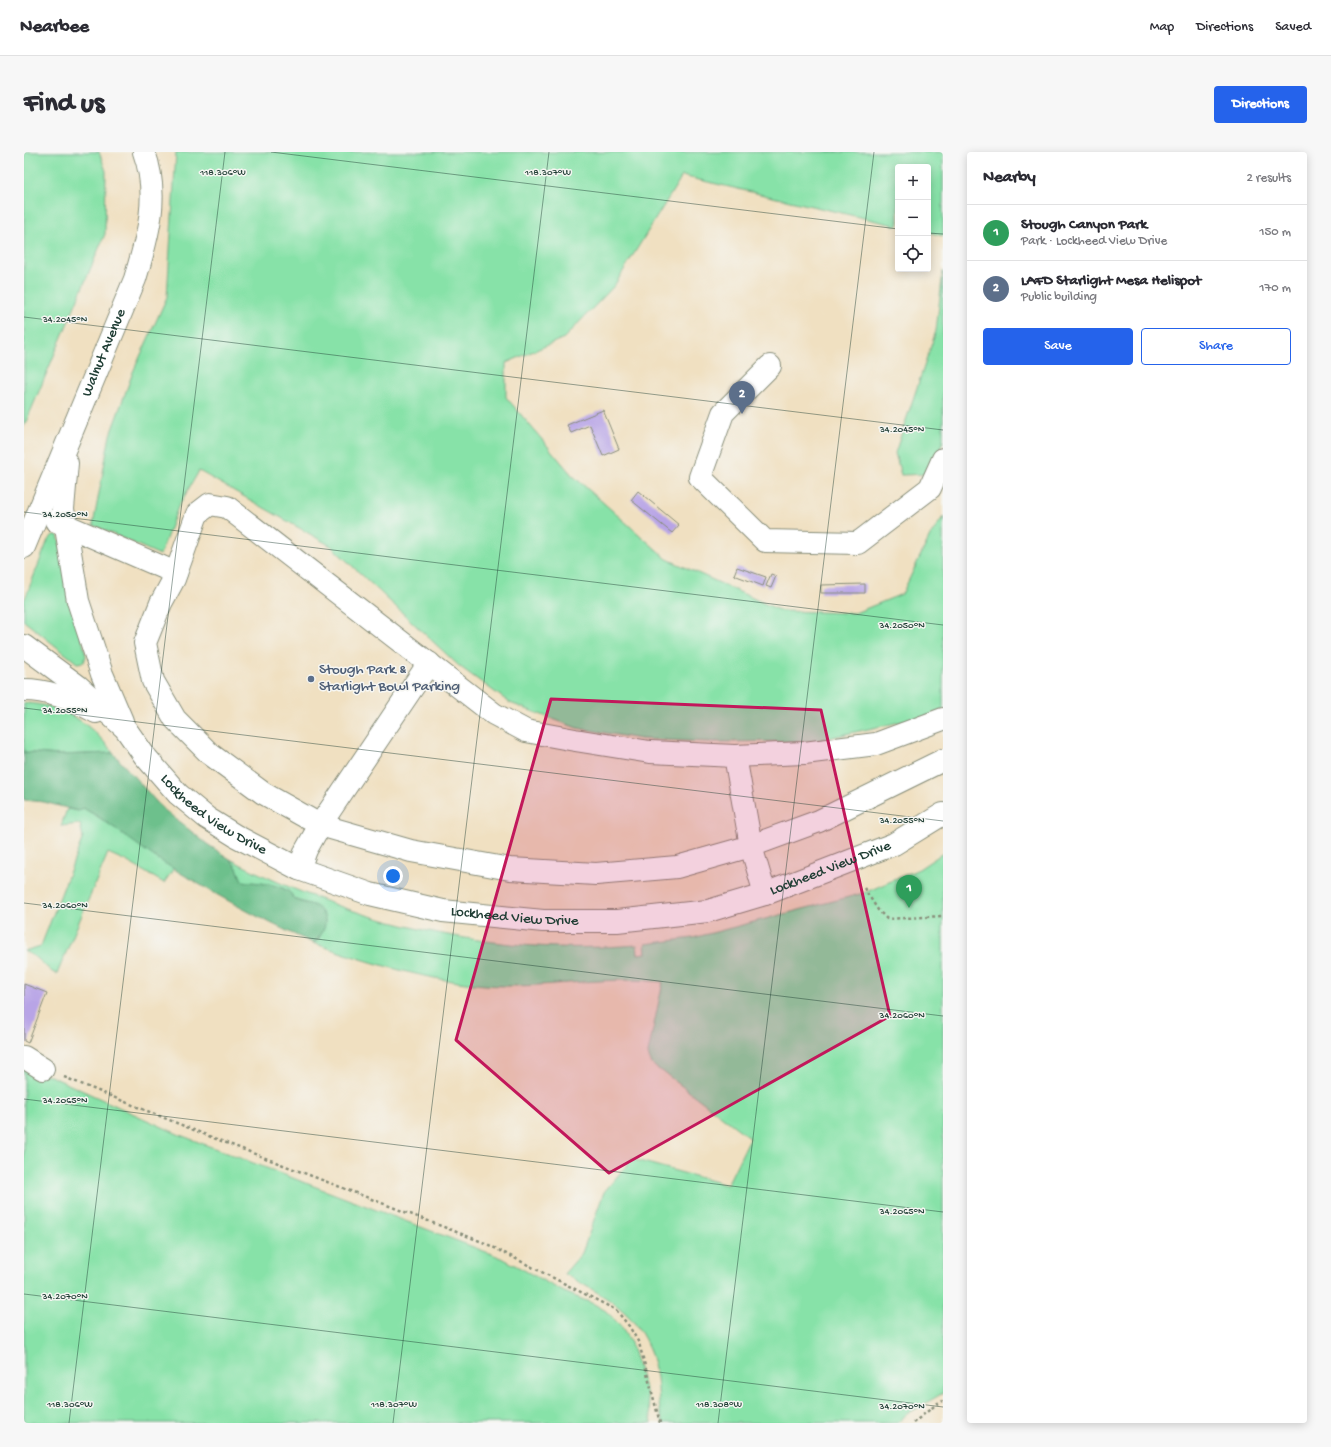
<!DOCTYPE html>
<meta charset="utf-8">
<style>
:root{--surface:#fff;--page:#f7f7f7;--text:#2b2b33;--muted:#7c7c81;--line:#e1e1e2;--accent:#2563eb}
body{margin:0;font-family:"Gochi Hand",sans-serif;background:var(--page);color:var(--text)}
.controls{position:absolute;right:12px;top:12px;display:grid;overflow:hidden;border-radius:4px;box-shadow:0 2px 10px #0003}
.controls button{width:36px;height:36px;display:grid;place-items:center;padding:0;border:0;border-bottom:1px solid var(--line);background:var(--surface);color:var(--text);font:20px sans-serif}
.you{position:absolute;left:369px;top:724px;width:14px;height:14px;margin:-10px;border:3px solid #fff;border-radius:50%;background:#1a73e8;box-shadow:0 0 0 6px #1a73e833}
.badge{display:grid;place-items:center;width:26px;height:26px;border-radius:50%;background:var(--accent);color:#fff;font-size:13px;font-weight:700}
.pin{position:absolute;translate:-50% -33px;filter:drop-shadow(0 1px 2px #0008)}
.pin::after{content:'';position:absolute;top:21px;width:14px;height:12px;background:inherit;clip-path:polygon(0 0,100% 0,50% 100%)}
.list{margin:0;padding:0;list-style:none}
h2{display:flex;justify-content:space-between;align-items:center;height:52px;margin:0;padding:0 16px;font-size:17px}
h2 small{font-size:13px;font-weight:400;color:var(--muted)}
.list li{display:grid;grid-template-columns:26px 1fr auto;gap:12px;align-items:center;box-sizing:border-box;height:56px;padding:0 16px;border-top:1px solid var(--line)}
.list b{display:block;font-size:15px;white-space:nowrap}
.list p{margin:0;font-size:13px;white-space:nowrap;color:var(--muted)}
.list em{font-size:13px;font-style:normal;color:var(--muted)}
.actions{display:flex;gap:8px;padding:12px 16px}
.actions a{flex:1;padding:9px 0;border:1px solid var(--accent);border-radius:4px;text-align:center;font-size:14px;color:var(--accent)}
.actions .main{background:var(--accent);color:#fff}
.icon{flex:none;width:22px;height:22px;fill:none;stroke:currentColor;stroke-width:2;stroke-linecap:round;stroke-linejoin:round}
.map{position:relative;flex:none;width:919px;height:1271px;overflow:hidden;border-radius:4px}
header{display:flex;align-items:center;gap:24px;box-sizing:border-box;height:56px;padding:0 20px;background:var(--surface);border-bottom:1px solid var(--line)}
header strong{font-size:19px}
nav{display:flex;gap:22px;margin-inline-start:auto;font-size:14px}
.intro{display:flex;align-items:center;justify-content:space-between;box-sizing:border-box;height:96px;padding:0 24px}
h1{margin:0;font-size:28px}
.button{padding:10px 18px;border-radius:4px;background:var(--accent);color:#fff;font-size:14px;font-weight:700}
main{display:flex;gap:24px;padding:0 24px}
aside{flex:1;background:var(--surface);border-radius:4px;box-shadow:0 2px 10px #0003}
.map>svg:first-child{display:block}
.green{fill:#87e2a8;stroke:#53906e}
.forest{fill:#6dc08c;stroke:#467e60}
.building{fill:#b8a4e6}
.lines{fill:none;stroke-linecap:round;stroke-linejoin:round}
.minor-casing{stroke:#888e7a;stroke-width:24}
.path{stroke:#888e7a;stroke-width:2.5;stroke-dasharray:3 3;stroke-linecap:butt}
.minor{stroke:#fff;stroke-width:22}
.marked{fill:#c2185b;fill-opacity:0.2;stroke:#c2185b;stroke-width:3;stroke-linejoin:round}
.ticks{fill:none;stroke:#1f3d34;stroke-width:1;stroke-opacity:0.45}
.service-dot{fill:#5c6f8a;stroke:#f6f6f2;stroke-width:1.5}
.labels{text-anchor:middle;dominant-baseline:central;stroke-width:3;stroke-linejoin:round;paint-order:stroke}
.street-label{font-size:15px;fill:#1f3d34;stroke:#f6f6f2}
.service-label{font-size:15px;fill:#4e5e75;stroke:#f6f6f2;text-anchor:start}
.ticks-label{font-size:10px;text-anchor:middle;fill:#1f3d34;stroke:#f6f6f2;stroke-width:3;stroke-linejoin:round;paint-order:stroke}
</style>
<header>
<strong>Nearbee</strong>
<nav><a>Map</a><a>Directions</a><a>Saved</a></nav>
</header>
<div class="intro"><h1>Find us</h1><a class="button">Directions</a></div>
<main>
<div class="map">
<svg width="919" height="1271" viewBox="0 0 919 1271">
<rect width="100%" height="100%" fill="#f6f6f2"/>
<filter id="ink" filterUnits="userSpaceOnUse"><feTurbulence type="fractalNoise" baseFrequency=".025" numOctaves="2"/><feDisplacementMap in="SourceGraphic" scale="8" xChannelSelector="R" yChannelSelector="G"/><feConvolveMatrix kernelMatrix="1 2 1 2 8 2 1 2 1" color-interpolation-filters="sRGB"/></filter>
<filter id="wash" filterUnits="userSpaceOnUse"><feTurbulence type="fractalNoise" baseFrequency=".012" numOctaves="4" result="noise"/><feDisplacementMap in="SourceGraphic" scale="16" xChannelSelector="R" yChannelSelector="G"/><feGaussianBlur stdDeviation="0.9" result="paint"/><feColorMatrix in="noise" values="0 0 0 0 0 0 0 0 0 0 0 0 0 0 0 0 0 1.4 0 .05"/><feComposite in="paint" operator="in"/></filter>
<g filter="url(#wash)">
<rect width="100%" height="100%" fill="#f0e0c1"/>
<g class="green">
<polygon points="0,0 75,0 82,19 81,82 0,275"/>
<polygon points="152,0 919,0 919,84 904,80 904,15 874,15 874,74 658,24 590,134 540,186 482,211 482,245 548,323 643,407 757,459 831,461 878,442 906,384 919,365 919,558 903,564 791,589 685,590 616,587 553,576 486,551 435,514 307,394 175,319 154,355 136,403 69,373 86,283 109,220 143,145"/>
<polygon points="919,119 919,289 905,322 877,323 871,301 912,179"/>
<polygon points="29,383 34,383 62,504 60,510 53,511 0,469 0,449 24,388"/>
<path d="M0,551C38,552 67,571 89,601L34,603L0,600Z"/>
<path d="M59,656C91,673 118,698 150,716L140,731L102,709L84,701L33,822L28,820L13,806L0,799L17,794L59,685L56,672L37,674L43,657L54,659Z"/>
<path d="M919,701V1241L883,1262L873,1271H639C634,1257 635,1241 633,1226C622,1164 590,1149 540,1122L558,1101L580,1040L608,1007L703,1033L726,986L638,919C629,915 626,911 624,901L639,830C588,824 535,834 484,834C417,833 352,813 289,791L295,787L301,769C296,755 288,753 276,749C271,748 268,742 264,739C251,731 233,731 218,729L213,716L206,707C331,772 472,805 613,793L614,802L622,801L621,792L669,786L840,741L895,717Z"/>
<polygon points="0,912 156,983 478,1106 540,1140 570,1152 582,1159 596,1173 607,1191 622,1239 628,1271 0,1271"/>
</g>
<path class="forest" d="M0,600L34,603L89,601L138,656L183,692L206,707L213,716L218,729C233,731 251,731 264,739C268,742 270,748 275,749C281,752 287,751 293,755C307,766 301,782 289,791C237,768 186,740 137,709C110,692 87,671 59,656L54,659L20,650L0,648Z"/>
<g id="blocks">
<g class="building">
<polygon points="579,258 595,297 579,304 566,273 547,281 543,273"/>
<polygon points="614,339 655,373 648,381 607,348"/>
<polygon points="713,415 742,425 739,434 710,423"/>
<polygon points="747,422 752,424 747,436 742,434"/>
<polygon points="841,432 841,441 797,441 797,433"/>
<polygon points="0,832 23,841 4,891 0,889"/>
</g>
</g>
</g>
<g filter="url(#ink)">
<use href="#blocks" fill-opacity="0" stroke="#888e7a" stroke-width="1"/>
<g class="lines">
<defs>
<g id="minor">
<polyline points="746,214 699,261 676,325 741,389 834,391 906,336 919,307"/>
<polyline points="43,311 39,357 54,449 78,522 98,569"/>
<polyline points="32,369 152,421"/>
<path id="s1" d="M0,395L111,127C124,84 136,44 120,0"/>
<path id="s2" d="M0,494L54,534L101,576L120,603L154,642L183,666L212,684L275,717L346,742L419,759L519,769H593L684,759L741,742L870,692L919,662"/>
<path d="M0,538C26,538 50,548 72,560"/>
<polyline points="919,567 852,592 780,601 711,604 626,600 551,588 502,579 470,562 203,355 186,352 173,362 150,427 137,451 121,491 129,529 151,567 186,602 239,641 296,673 387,699 486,717 572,722 653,715 727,694 795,669 919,608"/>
<polyline points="711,604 727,694 741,742"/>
<polyline points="275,717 282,698 296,673 405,511"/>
<polyline points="0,905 19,917"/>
</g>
</defs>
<use href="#minor" class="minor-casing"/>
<g class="path">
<polyline points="840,736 854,758 863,767 919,764"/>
<polyline points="40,925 187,985 461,1091 592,1158 605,1174 615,1191 636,1271"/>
<polyline points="889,1271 914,1251 919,1249"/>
</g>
<use href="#minor" class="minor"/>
</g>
</g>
<path class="marked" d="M527,547L797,558L866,864L585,1021L432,888Z"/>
<path class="ticks" d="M247,0L874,77M904,81L919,82M0,165L919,278M0,360L919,473M0,556L919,669M0,751L919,864M0,947L919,1060M0,1142L919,1255M45,1271L201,0M369,1271L525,0M694,1271L850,0"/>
<circle class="service-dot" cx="287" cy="527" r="4"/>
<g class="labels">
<g class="street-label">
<text stroke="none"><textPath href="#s1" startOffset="210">Walnut Avenue</textPath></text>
<text stroke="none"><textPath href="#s2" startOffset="256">Lockheed View Drive</textPath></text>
<text stroke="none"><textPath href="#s2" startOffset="904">Lockheed View Drive</textPath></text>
<text stroke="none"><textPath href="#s2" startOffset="580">Lockheed View Drive</textPath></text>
</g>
<g class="service-label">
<text x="295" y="518">Stough Park &amp;<tspan x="295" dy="17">Starlight Bowl Parking</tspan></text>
</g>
</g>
<g class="ticks-label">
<text x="199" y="23">118.306°W</text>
<text x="524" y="23">118.307°W</text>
<text x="41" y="170">34.2045°N</text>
<text x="878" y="280">34.2045°N</text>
<text x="41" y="365">34.2050°N</text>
<text x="878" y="476">34.2050°N</text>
<text x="41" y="561">34.2055°N</text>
<text x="878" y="671">34.2055°N</text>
<text x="41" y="756">34.2060°N</text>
<text x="878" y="866">34.2060°N</text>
<text x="41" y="951">34.2065°N</text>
<text x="878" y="1062">34.2065°N</text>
<text x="41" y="1147">34.2070°N</text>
<text x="46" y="1255">118.306°W</text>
<text x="370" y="1255">118.307°W</text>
<text x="695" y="1255">118.308°W</text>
<text x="878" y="1257">34.2070°N</text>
</g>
</svg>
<div class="controls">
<button>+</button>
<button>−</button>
<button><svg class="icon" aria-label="locate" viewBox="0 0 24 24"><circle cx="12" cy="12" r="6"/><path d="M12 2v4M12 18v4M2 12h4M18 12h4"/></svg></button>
</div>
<div class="you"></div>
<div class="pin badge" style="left:885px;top:756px;background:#2e9e5b">1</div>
<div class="pin badge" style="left:718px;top:262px;background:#5c6f8a">2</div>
</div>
<aside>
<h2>Nearby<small>2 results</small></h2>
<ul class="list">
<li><span class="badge" style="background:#2e9e5b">1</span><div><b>Stough Canyon Park</b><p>Park · Lockheed View Drive</p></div><em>150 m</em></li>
<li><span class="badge" style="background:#5c6f8a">2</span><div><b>LAFD Starlight Mesa Helispot</b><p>Public building</p></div><em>170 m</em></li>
</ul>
<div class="actions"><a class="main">Save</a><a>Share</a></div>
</aside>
</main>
